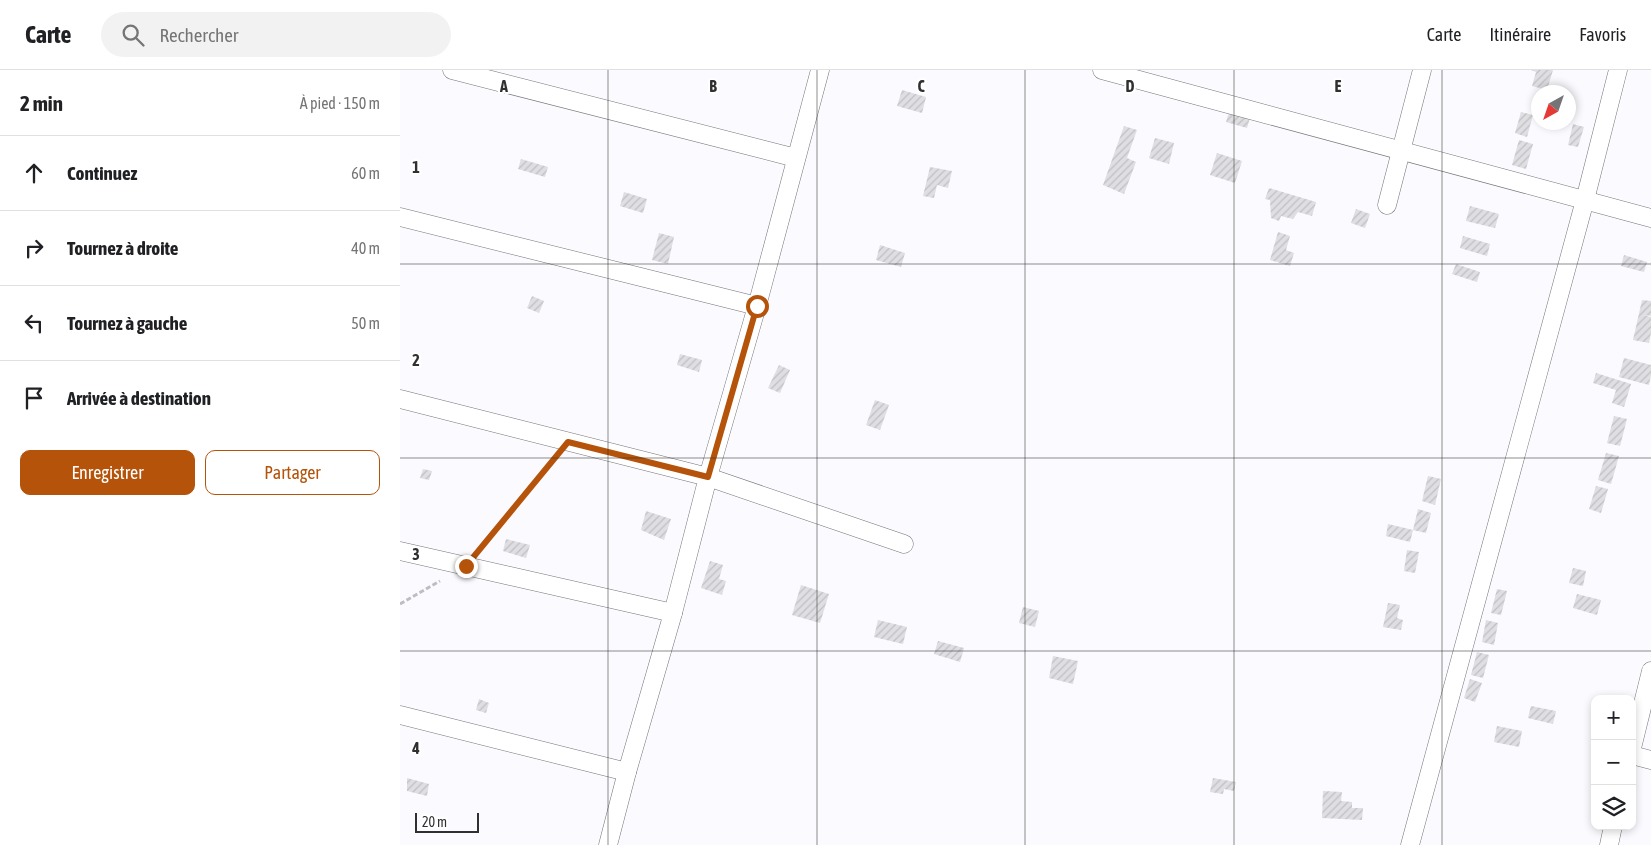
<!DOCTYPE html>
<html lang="fr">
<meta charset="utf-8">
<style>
:root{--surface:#fff;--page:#f2f2f2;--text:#202124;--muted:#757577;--line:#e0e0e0;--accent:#b45309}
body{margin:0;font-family:"Asap Condensed",sans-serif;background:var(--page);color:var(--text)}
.controls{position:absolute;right:15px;bottom:15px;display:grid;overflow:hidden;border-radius:10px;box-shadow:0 2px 8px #0003}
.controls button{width:45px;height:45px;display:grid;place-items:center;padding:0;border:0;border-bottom:1px solid var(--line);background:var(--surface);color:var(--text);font:25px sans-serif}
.compass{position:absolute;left:1131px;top:15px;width:45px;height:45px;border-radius:50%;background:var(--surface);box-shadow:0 2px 8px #0003;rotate:220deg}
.scale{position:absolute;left:15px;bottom:12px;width:64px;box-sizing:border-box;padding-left:5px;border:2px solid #303031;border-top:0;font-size:14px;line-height:18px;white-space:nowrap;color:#303031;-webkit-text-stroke:4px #fff;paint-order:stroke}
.stop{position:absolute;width:15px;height:15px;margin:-11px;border:4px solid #b45309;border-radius:50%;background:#fff}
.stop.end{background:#b45309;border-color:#fff;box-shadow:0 1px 5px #0008}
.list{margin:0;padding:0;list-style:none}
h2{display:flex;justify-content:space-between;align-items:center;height:65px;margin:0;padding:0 20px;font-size:21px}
h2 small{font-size:16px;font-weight:400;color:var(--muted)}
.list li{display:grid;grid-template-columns:32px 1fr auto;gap:15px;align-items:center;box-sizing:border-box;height:75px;padding:0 20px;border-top:1px solid var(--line)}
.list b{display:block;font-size:19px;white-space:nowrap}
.list em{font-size:16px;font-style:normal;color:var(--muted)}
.actions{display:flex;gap:10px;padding:15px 20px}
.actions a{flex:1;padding:11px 0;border:1px solid var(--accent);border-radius:10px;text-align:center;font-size:18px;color:var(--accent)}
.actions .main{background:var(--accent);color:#fff}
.icon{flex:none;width:28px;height:28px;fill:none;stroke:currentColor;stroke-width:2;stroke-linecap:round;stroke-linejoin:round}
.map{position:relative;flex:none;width:1251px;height:775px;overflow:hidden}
header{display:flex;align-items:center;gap:30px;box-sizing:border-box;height:70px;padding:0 25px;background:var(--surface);border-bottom:1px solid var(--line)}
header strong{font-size:24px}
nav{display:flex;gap:28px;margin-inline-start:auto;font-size:18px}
.search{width:350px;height:45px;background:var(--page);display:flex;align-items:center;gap:12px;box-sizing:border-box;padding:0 18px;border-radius:28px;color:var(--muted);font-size:19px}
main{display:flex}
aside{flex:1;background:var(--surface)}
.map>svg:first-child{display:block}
.building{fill:url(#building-hatch)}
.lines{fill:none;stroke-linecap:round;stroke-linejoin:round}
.street-casing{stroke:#747478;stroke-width:19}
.path{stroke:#bebec1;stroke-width:3;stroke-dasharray:5 2.5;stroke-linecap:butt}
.street{stroke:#fff;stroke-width:18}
.route{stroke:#b45309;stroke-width:6}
.grid{fill:none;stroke:#303031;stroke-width:1;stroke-opacity:0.55}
.grid-label{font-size:16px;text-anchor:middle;font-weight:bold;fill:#303031;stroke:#fff;stroke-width:4;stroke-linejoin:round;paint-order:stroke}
</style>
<header>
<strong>Carte</strong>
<div class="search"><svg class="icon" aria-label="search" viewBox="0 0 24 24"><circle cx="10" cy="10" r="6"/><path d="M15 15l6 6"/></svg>Rechercher</div>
<nav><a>Carte</a><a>Itinéraire</a><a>Favoris</a></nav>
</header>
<main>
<aside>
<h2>2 min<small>À pied · 150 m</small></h2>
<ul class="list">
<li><svg class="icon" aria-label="ahead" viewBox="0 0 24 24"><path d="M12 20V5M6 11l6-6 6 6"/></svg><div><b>Continuez</b></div><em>60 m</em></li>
<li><svg class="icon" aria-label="right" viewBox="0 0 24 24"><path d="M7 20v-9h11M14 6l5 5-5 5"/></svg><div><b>Tournez à droite</b></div><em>40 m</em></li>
<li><svg class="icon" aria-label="left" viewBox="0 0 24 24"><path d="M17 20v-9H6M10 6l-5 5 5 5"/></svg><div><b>Tournez à gauche</b></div><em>50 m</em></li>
<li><svg class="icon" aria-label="arrive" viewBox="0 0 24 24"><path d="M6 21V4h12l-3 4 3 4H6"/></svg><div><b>Arrivée à destination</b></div></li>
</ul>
<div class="actions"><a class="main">Enregistrer</a><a>Partager</a></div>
</aside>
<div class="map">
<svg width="1251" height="775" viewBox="0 0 1251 775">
<defs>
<pattern id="building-hatch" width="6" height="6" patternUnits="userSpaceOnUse" patternTransform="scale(1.25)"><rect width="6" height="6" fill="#dfdfe3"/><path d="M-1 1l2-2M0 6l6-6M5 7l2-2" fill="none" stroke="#c0c0c3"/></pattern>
</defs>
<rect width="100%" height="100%" fill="#fbfbff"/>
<g class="building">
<polygon points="1131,0 1153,0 1147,20 1132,16 1136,2"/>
<polygon points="502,20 526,27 522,43 497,36"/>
<polygon points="829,42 850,48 847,58 826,52"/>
<polygon points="1121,42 1133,45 1127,67 1115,63"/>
<polygon points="1173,54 1184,57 1178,77 1168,75"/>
<polygon points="724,56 737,60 727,88 736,92 724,124 703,115"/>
<polygon points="755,68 774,73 769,94 749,88"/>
<polygon points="1119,70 1133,74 1126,99 1112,95"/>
<polygon points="817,83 842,91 835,113 810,105"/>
<polygon points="121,89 148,97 145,107 118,99"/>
<polygon points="530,97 552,101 548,118 537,115 534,128 523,126"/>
<polygon points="869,118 916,132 912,146 898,142 893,149 881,146 879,151 871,148 870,130 865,129"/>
<polygon points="224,122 247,129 243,143 220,136"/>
<polygon points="1070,136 1099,144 1095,158 1066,151"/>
<polygon points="956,139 970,144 965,158 951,153"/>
<polygon points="878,162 890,166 886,180 894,183 890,196 870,190"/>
<polygon points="259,163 274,167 268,194 252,190"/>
<polygon points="1063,166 1090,174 1087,186 1060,178"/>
<polygon points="480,175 505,183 501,197 476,190"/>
<polygon points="1224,185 1247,192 1244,202 1221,196"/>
<polygon points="1056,194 1080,202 1077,212 1052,204"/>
<polygon points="132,226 144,231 139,243 127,238"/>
<polygon points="1242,230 1251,231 1251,246 1243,245 1251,247 1251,263 1249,273 1233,270"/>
<polygon points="280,284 302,290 299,302 277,295"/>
<polygon points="1224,288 1251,295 1251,305 1249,315 1219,307"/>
<polygon points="379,295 390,300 380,323 368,318"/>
<polygon points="1196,303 1231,314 1224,337 1212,333 1216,320 1193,313"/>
<polygon points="475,330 489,335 480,360 466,355"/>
<polygon points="1214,346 1227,349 1220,376 1207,373"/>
<polygon points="1206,383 1219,386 1211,414 1198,410"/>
<polygon points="23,399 32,401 29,410 20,408"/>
<polygon points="1028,406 1041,409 1035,435 1022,431"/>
<polygon points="1196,416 1208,419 1201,443 1189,439"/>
<polygon points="1018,439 1031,443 1026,463 1013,460"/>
<polygon points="246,441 271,449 264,470 241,460"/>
<polygon points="988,454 1013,460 1010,472 986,466"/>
<polygon points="106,469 130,475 126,488 103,481"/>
<polygon points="1007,480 1019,482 1015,503 1004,501"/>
<polygon points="310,491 323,495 319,509 326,511 322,525 301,518"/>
<polygon points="1173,498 1186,501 1183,516 1169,513"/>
<polygon points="401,515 429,524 420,553 392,545"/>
<polygon points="1097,519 1107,521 1101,545 1091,543"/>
<polygon points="1177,524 1201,530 1197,545 1173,538"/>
<polygon points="988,533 1000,535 997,548 1003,550 1001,560 983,557"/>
<polygon points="623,537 639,541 635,557 619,553"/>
<polygon points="478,550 507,557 503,574 474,567"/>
<polygon points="1086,550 1098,553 1094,575 1082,572"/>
<polygon points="538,571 564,578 560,592 534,584"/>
<polygon points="1077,582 1089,585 1083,608 1071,605"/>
<polygon points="653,586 678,591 673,614 649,608"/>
<polygon points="1070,609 1082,613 1075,632 1064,628"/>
<polygon points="79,629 89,633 86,643 76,640"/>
<polygon points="1131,636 1156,641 1153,654 1128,648"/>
<polygon points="1097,656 1122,661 1119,677 1094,672"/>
<polygon points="7,708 29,714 27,726 7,721"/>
<polygon points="813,708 836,712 834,721 824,719 823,724 810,722"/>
<polygon points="923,721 942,722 941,731 952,732 952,738 963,738 962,750 922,748"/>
</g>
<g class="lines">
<defs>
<g id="street">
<polyline points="52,0 396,88"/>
<polyline points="702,0 1251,148"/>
<polyline points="987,135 1022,0"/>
<polyline points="0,147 357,236"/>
<polyline points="0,329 308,407 504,474"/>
<polyline points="0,481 273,543"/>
<polyline points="0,645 227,702"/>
<polyline points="1232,678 1251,601"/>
<polyline points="1232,685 1251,690"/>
<polyline points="208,775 227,702 273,543 308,407 357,236 420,0"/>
<polyline points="1010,775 1185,130 1218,0"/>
<polyline points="1209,775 1213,756"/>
</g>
</defs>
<use href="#street" class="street-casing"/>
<g class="path">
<polyline points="80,480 155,388"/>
<polyline points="0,534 40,511"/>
</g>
<use href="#street" class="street"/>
</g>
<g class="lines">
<polyline class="route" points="66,496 168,372 308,407 357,236"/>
</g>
<path class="grid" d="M208,0V775M417,0V775M625,0V775M834,0V775M1042,0V775M0,194H1251M0,388H1251M0,581H1251"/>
<g class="grid-label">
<text x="104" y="22">A</text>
<text x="313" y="22">B</text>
<text x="521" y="22">C</text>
<text x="730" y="22">D</text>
<text x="938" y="22">E</text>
<text x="16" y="103">1</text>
<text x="16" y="296">2</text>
<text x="16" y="490">3</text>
<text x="16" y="684">4</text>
</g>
</svg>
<div class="controls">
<button>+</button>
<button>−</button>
<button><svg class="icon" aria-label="layers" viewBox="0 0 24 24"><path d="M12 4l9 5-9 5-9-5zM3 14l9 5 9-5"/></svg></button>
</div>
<svg class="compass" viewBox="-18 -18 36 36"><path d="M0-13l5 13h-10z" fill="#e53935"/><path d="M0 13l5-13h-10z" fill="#757577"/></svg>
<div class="scale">20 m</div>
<div class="stop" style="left:357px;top:236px"></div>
<div class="stop end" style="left:66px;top:496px"></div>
</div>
</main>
